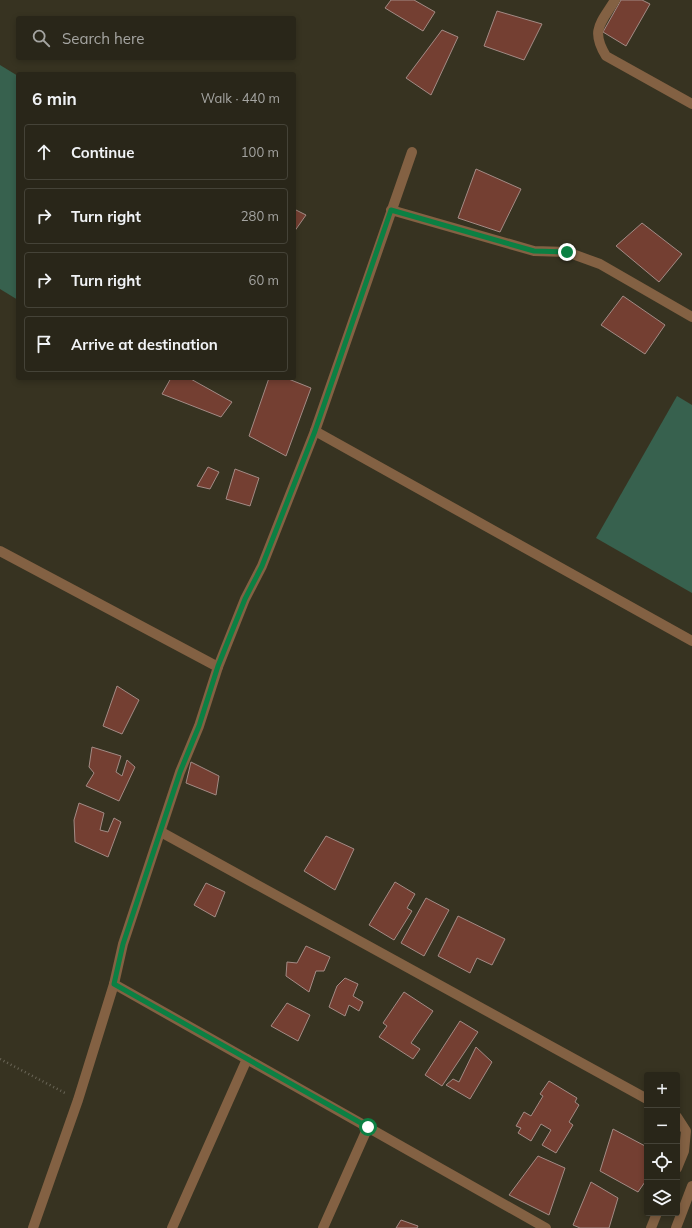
<!DOCTYPE html>
<meta charset="utf-8">
<style>
:root{--surface:#292619;--page:#353226;--text:#f1f3f6;--muted:#a5a5a2;--line:#454338}
body{margin:0;font-family:Mulish,sans-serif;background:var(--page);color:var(--text)}
.controls{position:absolute;right:12px;bottom:12px;display:grid;overflow:hidden;border-radius:4px;box-shadow:0 2px 6px #0003}
.controls button{width:36px;height:36px;display:grid;place-items:center;padding:0;border:0;border-bottom:1px solid var(--line);background:var(--surface);color:var(--text);font:20px sans-serif}
.stop{position:absolute;width:12px;height:12px;margin:-9px;border:3px solid #0b8043;border-radius:50%;background:#fff}
.stop.end{background:#0b8043;border-color:#fff;box-shadow:0 1px 4px #0008}
.list{margin:0;padding:0;list-style:none}
h2{display:flex;justify-content:space-between;align-items:center;height:52px;margin:0;padding:0 16px;font-size:17px}
h2 small{font-size:13px;font-weight:400;color:var(--muted)}
.list li{display:grid;grid-template-columns:26px 1fr auto;gap:12px;align-items:center;box-sizing:border-box;height:56px;margin:0 8px 8px;padding:0 8px;border:1px solid var(--line);border-radius:4px}
.list b{display:block;font-size:15px;white-space:nowrap}
.list em{font-size:13px;font-style:normal;color:var(--muted)}
.icon{flex:none;width:22px;height:22px;fill:none;stroke:currentColor;stroke-width:2;stroke-linecap:round;stroke-linejoin:round}
.map{position:relative;flex:none;width:692px;height:1228px;overflow:hidden}
.search{position:absolute;background:var(--surface);box-shadow:0 2px 6px #0003;left:16px;top:16px;width:280px;height:44px;display:flex;align-items:center;gap:10px;box-sizing:border-box;padding:0 14px;border-radius:4px;color:var(--muted);font-size:15px}
.panel{position:absolute;background:var(--surface);box-shadow:0 2px 6px #0003;left:16px;top:72px;width:280px;height:308px;border-radius:4px}
.map>svg:first-child{display:block}
.green{fill:#37614e}
.building{fill:#743f32;stroke:#a38b85}
.lines{fill:none;stroke-linecap:round;stroke-linejoin:round}
.path{stroke:#6a6657;stroke-width:2.5;stroke-dasharray:1 3;stroke-linecap:butt}
.minor{stroke:#836143;stroke-width:10}
.route{stroke:#0b8043;stroke-width:5}
</style>
<div class="map">
<svg width="692" height="1228" viewBox="0 0 692 1228">
<rect width="100%" height="100%" fill="#373321"/>
<g class="green">
<polygon points="0,65 18,76 18,300 0,289"/>
<polygon points="677,396 692,405 692,593 596,538"/>
</g>
<g class="building">
<polygon points="391,0 414,0 435,12 423,31 385,8"/>
<polygon points="621,0 642,0 650,4 626,46 603,32"/>
<polygon points="497,11 542,24 524,60 484,46"/>
<polygon points="442,30 458,37 431,95 406,78"/>
<polygon points="476,169 521,189 500,232 458,218"/>
<polygon points="294,209 306,215 294,232"/>
<polygon points="642,223 682,254 659,282 616,246"/>
<polygon points="623,296 665,325 645,354 601,325"/>
<polygon points="171,378 189,378 232,402 221,417 162,394"/>
<polygon points="269,378 286,378 311,388 286,456 249,436"/>
<polygon points="208,467 219,472 210,489 197,486"/>
<polygon points="235,469 259,478 250,506 226,499"/>
<polygon points="117,686 139,700 122,734 103,726"/>
<polygon points="92,747 121,756 116,772 122,776 127,760 135,767 119,801 86,786 94,773 89,767"/>
<polygon points="191,762 219,776 216,795 186,783"/>
<polygon points="79,803 104,813 100,830 108,832 114,818 121,822 108,857 75,842 74,820"/>
<polygon points="326,836 354,849 335,890 304,871"/>
<polygon points="395,882 415,894 407,908 412,911 394,940 369,925"/>
<polygon points="206,883 225,892 215,917 194,905"/>
<polygon points="426,898 449,910 424,956 401,943"/>
<polygon points="458,916 505,939 492,965 477,958 470,973 438,956"/>
<polygon points="306,946 330,957 324,971 316,971 309,992 286,976 287,962 297,963"/>
<polygon points="345,978 358,984 353,996 363,1002 359,1011 349,1005 345,1016 329,1007 337,986"/>
<polygon points="404,992 433,1011 411,1043 420,1049 413,1059 379,1037 387,1026 383,1023"/>
<polygon points="287,1003 310,1015 298,1041 271,1026"/>
<polygon points="460,1021 478,1032 442,1086 425,1075"/>
<polygon points="476,1047 492,1062 470,1099 446,1085 453,1079 459,1082"/>
<polygon points="549,1081 577,1098 575,1102 579,1105 569,1122 573,1125 556,1153 542,1145 551,1130 541,1124 531,1141 518,1133 521,1128 516,1126 524,1112 531,1116 543,1096 540,1094"/>
<polygon points="613,1129 647,1147 647,1179 638,1192 600,1171"/>
<polygon points="538,1156 565,1168 549,1215 509,1195"/>
<polygon points="591,1182 618,1198 609,1228 580,1228 573,1225"/>
<polygon points="401,1220 418,1226 417,1228 396,1228"/>
</g>
<g class="lines">
<polyline class="path" points="0,1059 65,1093"/>
<g class="minor">
<path d="M615,0C601,23 590,30 606,56L692,104"/>
<polyline points="391,210 534,251 567,252 600,264 692,317"/>
<polyline points="315,431 692,641"/>
<polyline points="0,551 218,667"/>
<polyline points="161,832 647,1099"/>
<polyline points="114,984 546,1228"/>
<polyline points="677,1117 686,1131 684,1151 677,1168"/>
<polyline points="33,1228 78,1100 114,984 123,944 180,772 199,726 218,667 245,599 262,566 315,431 412,152"/>
<polyline points="172,1228 247,1059"/>
<polyline points="323,1228 368,1127"/>
<polyline points="651,1228 657,1213"/>
<polyline points="676,1228 692,1186"/>
</g>
</g>
<g class="lines">
<polyline class="route" points="368,1127 114,984 123,944 180,772 199,726 218,666 245,599 262,566 315,431 391,210 534,251 567,252"/>
</g>
</svg>
<div class="controls">
<button>+</button>
<button>−</button>
<button><svg class="icon" aria-label="locate" viewBox="0 0 24 24"><circle cx="12" cy="12" r="6"/><path d="M12 2v4M12 18v4M2 12h4M18 12h4"/></svg></button>
<button><svg class="icon" aria-label="layers" viewBox="0 0 24 24"><path d="M12 4l9 5-9 5-9-5zM3 14l9 5 9-5"/></svg></button>
</div>
<div class="stop" style="left:368px;top:1127px"></div>
<div class="stop end" style="left:567px;top:252px"></div>
<div class="search"><svg class="icon" aria-label="search" viewBox="0 0 24 24"><circle cx="10" cy="10" r="6"/><path d="M15 15l6 6"/></svg>Search here</div>
<section class="panel">
<h2>6 min<small>Walk · 440 m</small></h2>
<ul class="list">
<li><svg class="icon" aria-label="ahead" viewBox="0 0 24 24"><path d="M12 20V5M6 11l6-6 6 6"/></svg><div><b>Continue</b></div><em>100 m</em></li>
<li><svg class="icon" aria-label="right" viewBox="0 0 24 24"><path d="M7 20v-9h11M14 6l5 5-5 5"/></svg><div><b>Turn right</b></div><em>280 m</em></li>
<li><svg class="icon" aria-label="right" viewBox="0 0 24 24"><path d="M7 20v-9h11M14 6l5 5-5 5"/></svg><div><b>Turn right</b></div><em>60 m</em></li>
<li><svg class="icon" aria-label="arrive" viewBox="0 0 24 24"><path d="M6 21V4h12l-3 4 3 4H6"/></svg><div><b>Arrive at destination</b></div></li>
</ul>
</section>
</div>
